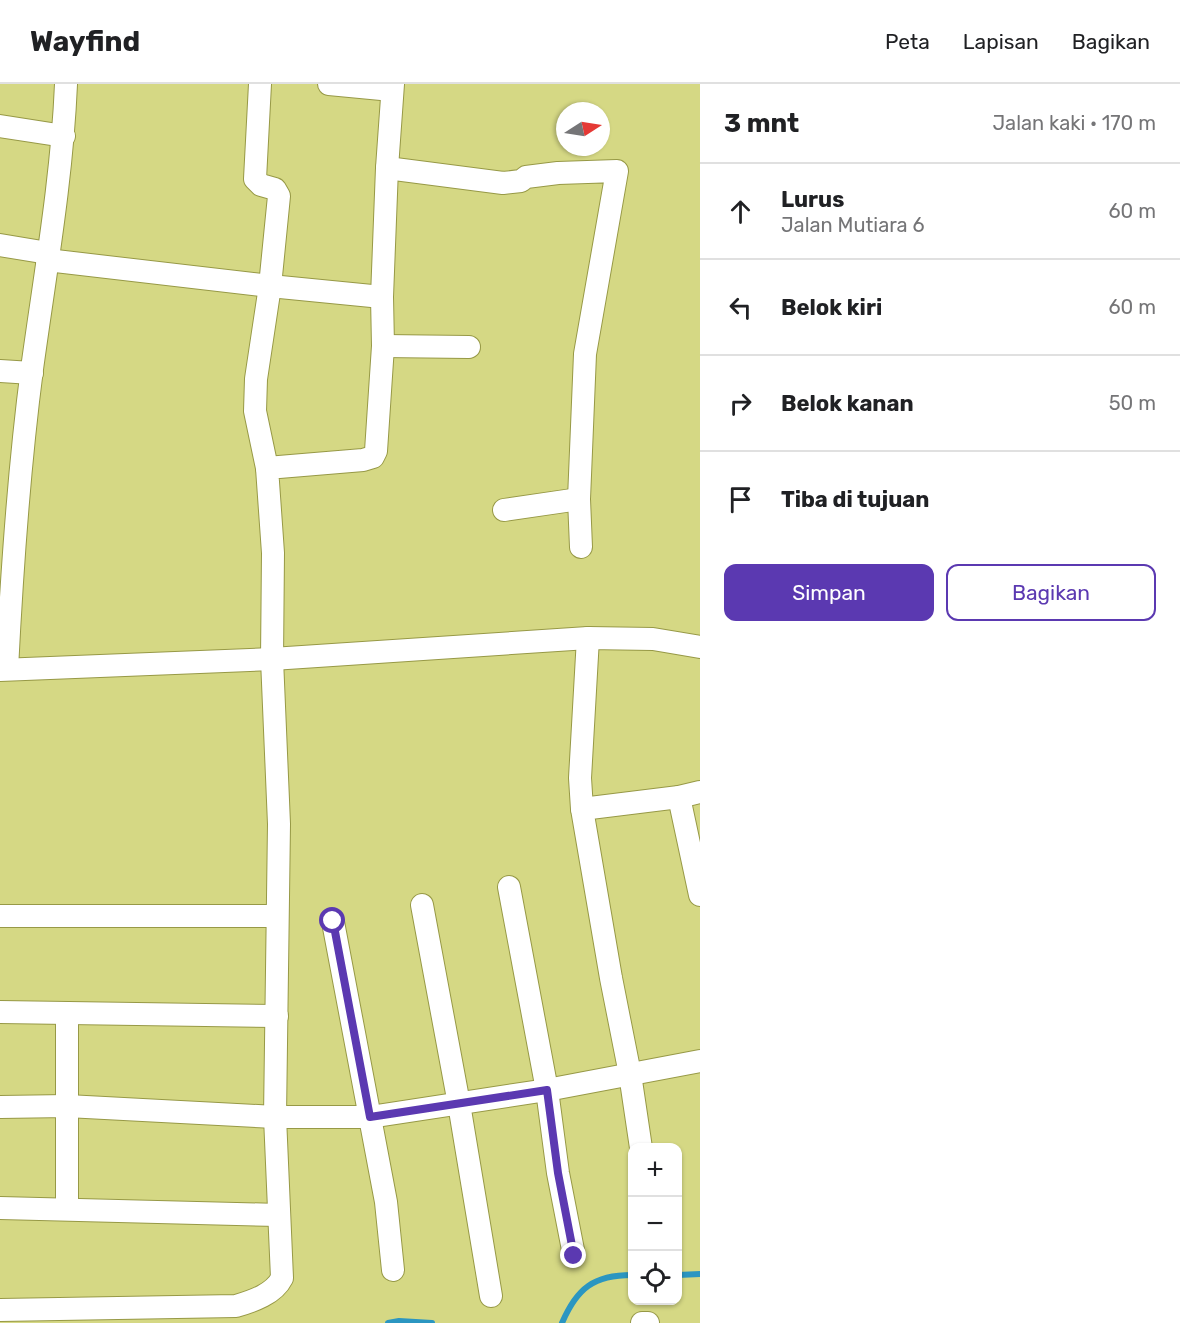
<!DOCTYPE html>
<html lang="id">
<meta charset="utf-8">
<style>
:root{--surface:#fff;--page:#f2f2f2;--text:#202124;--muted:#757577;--line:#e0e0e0;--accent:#5b39b1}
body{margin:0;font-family:Rubik,sans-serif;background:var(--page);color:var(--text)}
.controls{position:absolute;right:18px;bottom:18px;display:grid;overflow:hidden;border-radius:12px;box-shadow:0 2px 4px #0004}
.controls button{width:54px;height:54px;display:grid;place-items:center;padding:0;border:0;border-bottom:2px solid var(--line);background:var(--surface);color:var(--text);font:30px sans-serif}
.compass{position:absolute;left:556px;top:18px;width:54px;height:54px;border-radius:50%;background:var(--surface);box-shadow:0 2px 4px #0004;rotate:78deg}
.stop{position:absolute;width:18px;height:18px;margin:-14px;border:4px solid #5b39b1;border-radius:50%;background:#fff}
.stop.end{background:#5b39b1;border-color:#fff;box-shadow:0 2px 6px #0008}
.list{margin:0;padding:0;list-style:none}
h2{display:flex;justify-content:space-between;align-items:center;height:78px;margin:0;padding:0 24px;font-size:26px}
h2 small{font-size:20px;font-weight:400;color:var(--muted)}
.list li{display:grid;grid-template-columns:39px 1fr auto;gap:18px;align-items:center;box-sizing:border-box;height:96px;padding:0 24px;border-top:2px solid var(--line)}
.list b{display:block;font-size:22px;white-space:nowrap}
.list p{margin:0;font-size:20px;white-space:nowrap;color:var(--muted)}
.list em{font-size:20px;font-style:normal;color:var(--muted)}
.actions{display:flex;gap:12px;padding:18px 24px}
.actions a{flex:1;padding:14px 0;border:2px solid var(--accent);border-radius:12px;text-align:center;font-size:21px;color:var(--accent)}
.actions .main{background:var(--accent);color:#fff}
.icon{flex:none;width:33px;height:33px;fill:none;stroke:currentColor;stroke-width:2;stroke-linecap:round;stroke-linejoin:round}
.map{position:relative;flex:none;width:700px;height:1239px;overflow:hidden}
header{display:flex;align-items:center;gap:36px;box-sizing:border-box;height:84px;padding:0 30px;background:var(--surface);border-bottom:2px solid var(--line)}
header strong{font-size:28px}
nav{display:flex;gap:33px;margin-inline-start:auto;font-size:21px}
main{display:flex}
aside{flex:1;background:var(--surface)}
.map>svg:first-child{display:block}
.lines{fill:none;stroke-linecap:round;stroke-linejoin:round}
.stream{stroke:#2b96c1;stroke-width:6}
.minor-casing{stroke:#979946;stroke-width:24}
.minor{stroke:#fff;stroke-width:22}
.route{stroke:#5b39b1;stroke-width:8}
</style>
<header>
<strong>Wayfind</strong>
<nav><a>Peta</a><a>Lapisan</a><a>Bagikan</a></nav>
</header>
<main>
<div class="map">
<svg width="700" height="1239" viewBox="0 0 700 1239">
<rect width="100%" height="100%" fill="#d5d884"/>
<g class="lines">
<g class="stream">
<polyline points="678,1191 700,1190"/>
<polyline points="388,1239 399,1237 432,1239"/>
<path d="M562,1239C577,1204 594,1191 632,1191"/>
</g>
<defs>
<g id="minor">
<polyline points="260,0 255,95 261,101 275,105 279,112 270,202 256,295 255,327 267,384"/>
<polyline points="329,0 392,6"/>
<polyline points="0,42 64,52"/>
<polyline points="387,84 503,99 521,97 526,93 558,89 617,87 585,270 579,415 581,463"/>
<polyline points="0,161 48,169"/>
<polyline points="47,176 270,202 382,213"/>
<polyline points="383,262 469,263"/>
<polyline points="0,287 32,289"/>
<polyline points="504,426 579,415"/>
<polyline points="588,554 580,694 582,725 611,894 630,990 641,1064"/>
<path d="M7,585C12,485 19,384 32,285C45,190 62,95 66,0"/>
<polyline points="0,586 272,575 588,554 653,555 700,563"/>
<polyline points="679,713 700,811"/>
<polyline points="582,725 679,713 700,708"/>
<polyline points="509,803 547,1006 558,1089 574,1171"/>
<polyline points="422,821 459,1020 491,1212"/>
<polyline points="0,832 277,832"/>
<polyline points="333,838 386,1118 393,1186"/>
<polyline points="0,928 277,932"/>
<polyline points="67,929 67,1125"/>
<polyline points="0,1023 67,1022 275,1033 370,1033 547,1006 700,977"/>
<polyline points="0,1124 279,1131"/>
<path d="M0,1226L236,1222C253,1217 274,1210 282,1194L275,1033L279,740L272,575L273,469L267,384L363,376L373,373L376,367L383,262L382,213L387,84L393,0"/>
<polyline points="642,1239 648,1239"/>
</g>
</defs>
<use href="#minor" class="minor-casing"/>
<use href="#minor" class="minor"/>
</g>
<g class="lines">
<polyline class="route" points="333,837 370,1033 547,1006 558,1089 574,1172"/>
</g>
</svg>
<div class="controls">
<button>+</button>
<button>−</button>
<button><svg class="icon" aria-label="locate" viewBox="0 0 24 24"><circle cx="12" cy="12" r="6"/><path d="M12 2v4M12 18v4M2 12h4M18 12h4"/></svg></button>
</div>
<svg class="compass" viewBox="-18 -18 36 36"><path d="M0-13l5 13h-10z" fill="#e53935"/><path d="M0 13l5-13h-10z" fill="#757577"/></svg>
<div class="stop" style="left:333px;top:837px"></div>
<div class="stop end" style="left:574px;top:1172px"></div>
</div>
<aside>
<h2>3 mnt<small>Jalan kaki · 170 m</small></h2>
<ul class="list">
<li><svg class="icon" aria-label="ahead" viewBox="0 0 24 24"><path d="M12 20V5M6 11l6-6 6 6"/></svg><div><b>Lurus</b><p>Jalan Mutiara 6</p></div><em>60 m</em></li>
<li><svg class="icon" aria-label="left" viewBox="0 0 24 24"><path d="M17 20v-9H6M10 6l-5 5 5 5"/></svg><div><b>Belok kiri</b></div><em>60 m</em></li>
<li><svg class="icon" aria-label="right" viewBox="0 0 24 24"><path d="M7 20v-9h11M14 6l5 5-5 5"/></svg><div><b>Belok kanan</b></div><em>50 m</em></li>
<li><svg class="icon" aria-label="arrive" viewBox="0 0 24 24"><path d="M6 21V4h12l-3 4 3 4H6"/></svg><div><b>Tiba di tujuan</b></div></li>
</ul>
<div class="actions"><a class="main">Simpan</a><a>Bagikan</a></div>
</aside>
</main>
